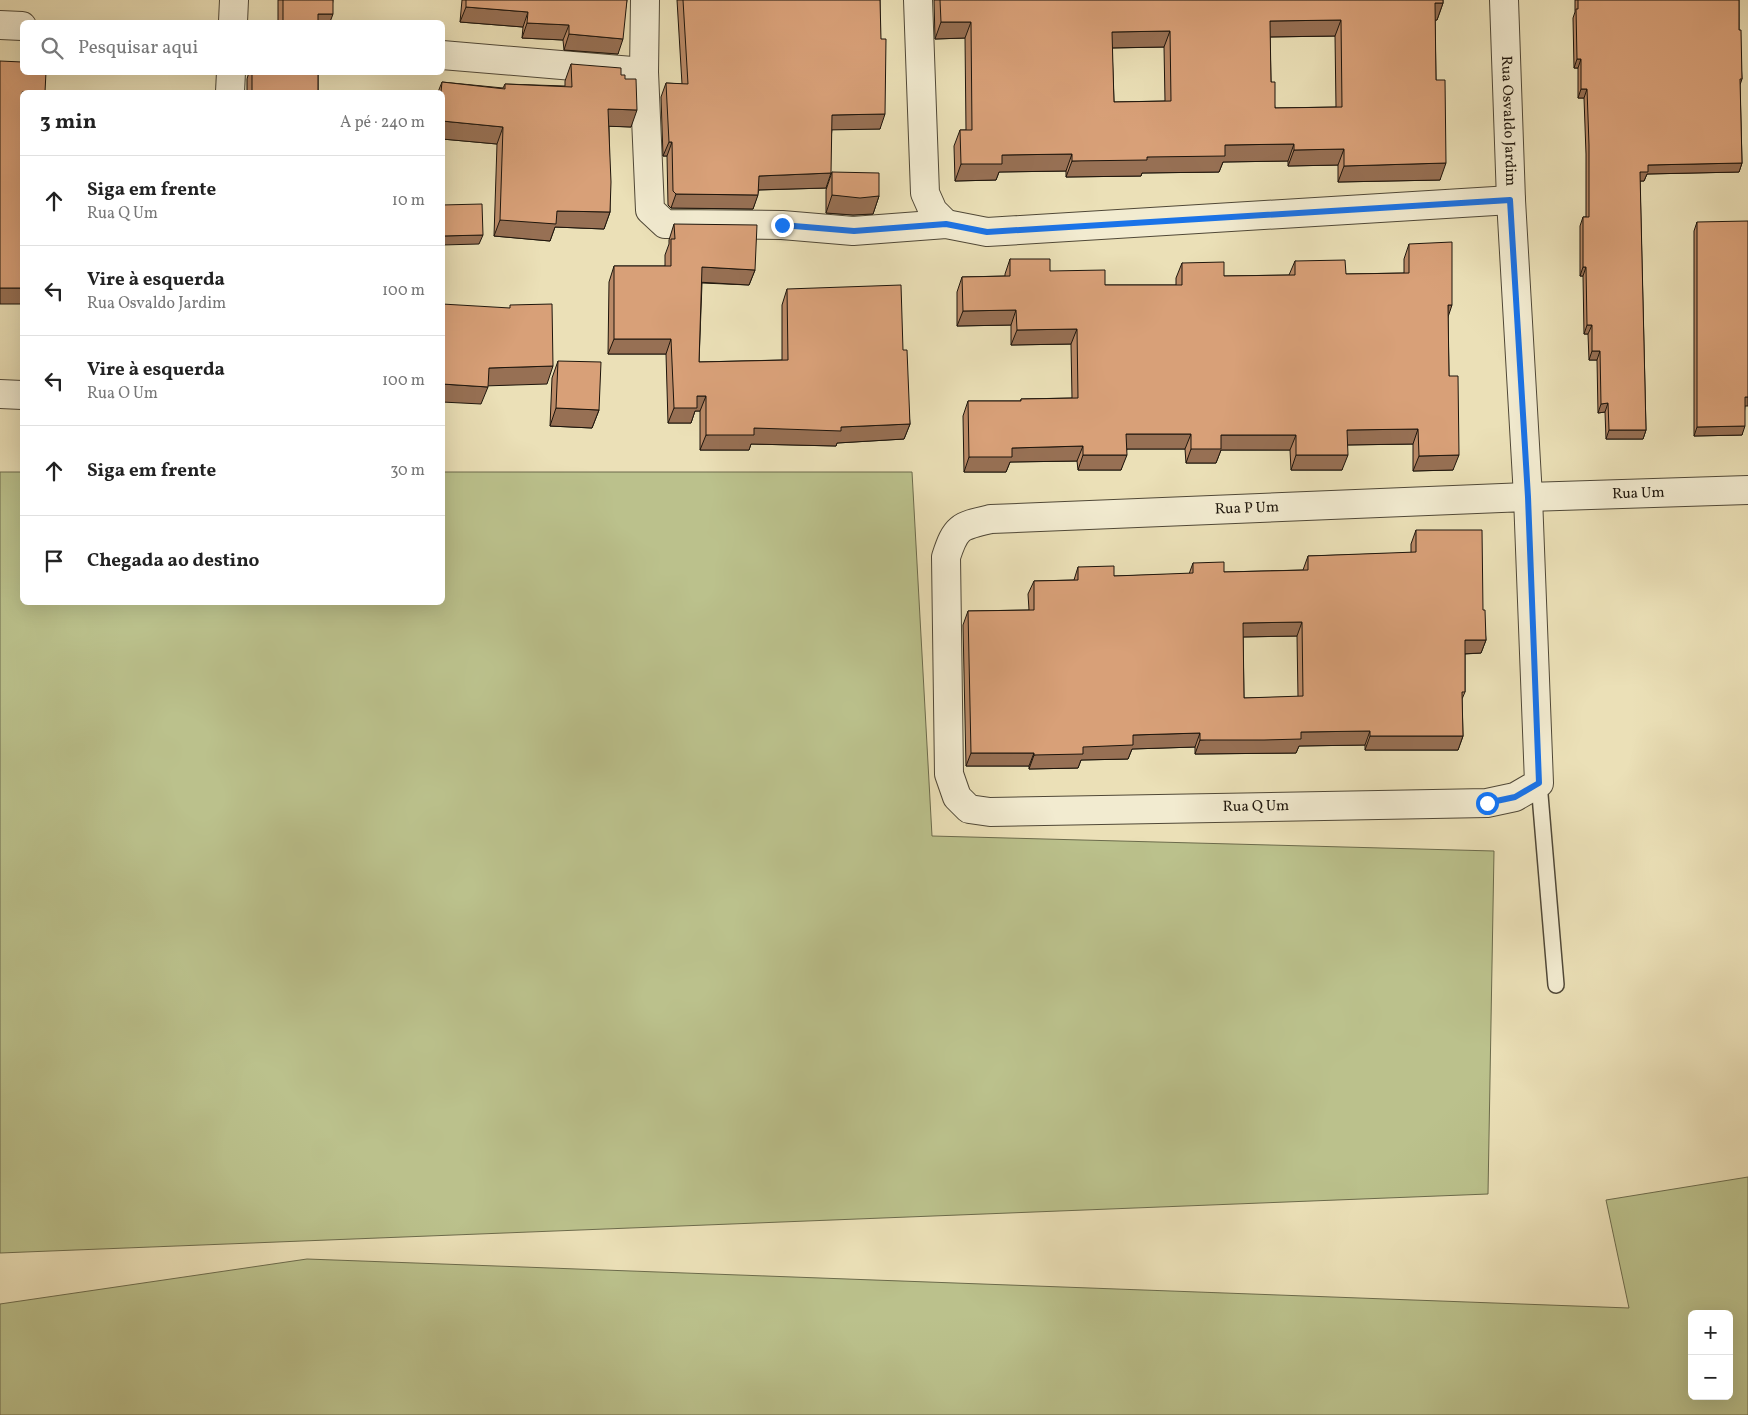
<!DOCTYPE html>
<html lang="pt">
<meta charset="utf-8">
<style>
:root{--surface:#fff;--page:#f6f6f6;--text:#222;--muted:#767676;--line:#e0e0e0}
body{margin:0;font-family:Vollkorn,serif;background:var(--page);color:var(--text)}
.controls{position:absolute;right:15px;bottom:15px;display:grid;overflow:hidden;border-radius:8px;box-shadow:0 5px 20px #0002}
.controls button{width:45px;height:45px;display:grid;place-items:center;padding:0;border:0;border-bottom:1px solid var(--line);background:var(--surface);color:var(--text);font:25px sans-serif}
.stop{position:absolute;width:15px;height:15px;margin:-11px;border:4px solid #1a73e8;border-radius:50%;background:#fff}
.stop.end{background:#1a73e8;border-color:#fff;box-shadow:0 1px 5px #0008}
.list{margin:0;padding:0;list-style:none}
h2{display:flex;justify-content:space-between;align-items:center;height:65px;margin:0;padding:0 20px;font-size:21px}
h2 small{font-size:16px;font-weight:400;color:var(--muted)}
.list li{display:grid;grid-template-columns:32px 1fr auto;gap:15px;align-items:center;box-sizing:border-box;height:90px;padding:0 20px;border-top:1px solid var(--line)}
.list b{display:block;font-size:19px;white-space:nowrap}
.list p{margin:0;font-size:16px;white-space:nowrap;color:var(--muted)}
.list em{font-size:16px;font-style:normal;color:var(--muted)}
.icon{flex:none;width:28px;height:28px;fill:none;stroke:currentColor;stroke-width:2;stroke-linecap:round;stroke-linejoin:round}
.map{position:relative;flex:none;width:1748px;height:1415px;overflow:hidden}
.search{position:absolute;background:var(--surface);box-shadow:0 5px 20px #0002;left:20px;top:20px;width:425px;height:55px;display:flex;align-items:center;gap:12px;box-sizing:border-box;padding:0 18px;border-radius:8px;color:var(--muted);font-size:19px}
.panel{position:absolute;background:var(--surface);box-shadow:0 5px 20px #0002;left:20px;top:90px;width:425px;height:515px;border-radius:8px}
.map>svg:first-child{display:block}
.green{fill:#bbc18c;stroke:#6c6b4c;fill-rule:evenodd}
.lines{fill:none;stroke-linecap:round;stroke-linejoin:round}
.service-casing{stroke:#504837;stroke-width:18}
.minor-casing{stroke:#504837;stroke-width:30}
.tertiary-casing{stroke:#504837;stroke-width:30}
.service{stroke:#f2ebd0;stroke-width:15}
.minor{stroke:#f2ebd0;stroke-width:28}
.tertiary{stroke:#f2ebd0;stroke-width:28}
.wall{fill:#ba8a67;stroke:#1d150c;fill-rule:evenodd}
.shaded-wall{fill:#977054;stroke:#1d150c}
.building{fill:#d8a078;stroke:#1d150c;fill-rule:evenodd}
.route{stroke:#1a73e8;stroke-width:6}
.labels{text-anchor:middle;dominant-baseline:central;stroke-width:4;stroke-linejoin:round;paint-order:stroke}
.street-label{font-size:15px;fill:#1d150c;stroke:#f2ebd0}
</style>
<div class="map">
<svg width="1748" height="1415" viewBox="0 0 1748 1415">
<rect width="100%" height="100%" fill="#ebe0b7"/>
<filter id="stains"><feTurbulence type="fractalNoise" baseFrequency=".004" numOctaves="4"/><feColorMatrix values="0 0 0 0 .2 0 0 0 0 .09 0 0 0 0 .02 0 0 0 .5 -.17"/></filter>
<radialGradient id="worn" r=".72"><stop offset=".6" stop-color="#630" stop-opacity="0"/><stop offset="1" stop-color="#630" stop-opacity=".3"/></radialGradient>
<g class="green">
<polygon points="0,472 22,472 22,602 442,602 443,472 912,472 932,836 1494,851 1488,1194 0,1253"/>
<path d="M1748,1177V1415H0V1304L307,1259L1629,1308L1606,1200ZM1692,1314H1729V1396H1692Z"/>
</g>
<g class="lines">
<defs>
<polyline id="service" points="1539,783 1556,985"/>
<g id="minor">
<polyline points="645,0 644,72 650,210 665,224 782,225 853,231 946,224 987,232 1511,200"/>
<polyline points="918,0 925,193 933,211 946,224"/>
<polyline points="233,22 234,0"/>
<polyline points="0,25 22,26"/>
<polyline points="442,55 644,72"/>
<polyline points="230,92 231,72"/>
<polyline points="0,394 22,395"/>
<path d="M1528,497L1539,783L1515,797L1487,803L990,812L969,809L957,797L949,774L946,557C956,526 960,526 991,519Z"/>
</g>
<g id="tertiary">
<path id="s1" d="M1504,0L1511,200L1528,497L1748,490"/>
</g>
</defs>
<use href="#service" class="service-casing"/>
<use href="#minor" class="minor-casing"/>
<use href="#tertiary" class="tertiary-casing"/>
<use href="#service" class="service"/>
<use href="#minor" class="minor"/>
<use href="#tertiary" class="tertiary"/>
</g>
<g class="wall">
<polygon points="278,0 333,0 330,22 278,22"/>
<polygon points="462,0 627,0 618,54 564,50 563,40 522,38 523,27 460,22"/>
<polygon points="677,0 880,0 880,129 832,129 826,188 759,190 753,209 671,208 668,205 667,156 663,156 661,97 666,83 682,84"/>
<path d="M934,0H1443V3L1437,20H1435L1436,80L1440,180L1338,182V165L1288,166V161L1223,162L1219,172L1142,173L1141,176L1066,177V171L999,172L996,180L955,181L954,146L960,130H966L965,38L935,39ZM1335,36L1336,107L1275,108L1271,82L1270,37ZM1164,47L1165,101L1114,102L1112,48Z"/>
<polygon points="1575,0 1739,0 1739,30 1742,79 1740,85 1742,163 1739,172 1647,174 1644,181 1640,181 1646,430 1643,439 1606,439 1605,412 1598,413 1597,360 1589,360 1588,334 1584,334 1583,276 1580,276 1580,226 1583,217 1586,217 1586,154 1584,98 1578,98 1578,68 1574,68 1573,18 1575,12"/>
<polygon points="571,64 621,75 631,127 609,126 610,212 604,229 555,227 550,241 494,236 497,144 442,139 442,92 438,92 442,82 503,88 505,84 565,86 565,81"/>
<polygon points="249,72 318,72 318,92 247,92 247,79"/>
<polygon points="832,172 879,196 873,214 853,215 826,213 826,190"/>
<polygon points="1697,222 1745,406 1742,435 1694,436 1694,231"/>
<polygon points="674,224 755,270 749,285 702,283 699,362 782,360 782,305 787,289 903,350 910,424 904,439 837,443 836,446 751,444 749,450 700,450 700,411 695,411 691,423 668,423 666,354 608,354 609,282 614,266 665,266 665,255 669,244 669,240"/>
<polygon points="1409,244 1448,317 1449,376 1453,470 1413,471 1413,444 1347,445 1342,470 1291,470 1290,450 1221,450 1216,463 1186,463 1185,449 1127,449 1121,470 1078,470 1077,461 1010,462 1006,472 964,472 963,416 968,401 1021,401 1021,399 1072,398 1071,344 1011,345 1011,325 957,326 957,292 962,277 1005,276 1005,274 1010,259 1050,271 1105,285 1176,285 1176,278 1182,263 1224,276 1289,275 1295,261 1346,274 1404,273 1404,259"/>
<polygon points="558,361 599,410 592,428 550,426 552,378"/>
<path d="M1416,530L1483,610L1486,640L1481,653L1465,654V692L1462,699L1463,736L1458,750H1365V745L1299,746L1296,753L1195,754V747L1132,749L1128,759L1081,760L1078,768L1029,769V766H966L963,625L968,611L1029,610L1028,594L1034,581L1074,580L1078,567L1114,576L1189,574L1193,563L1224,572L1303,570L1308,556L1411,553V544ZM1297,636L1298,697L1244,698L1243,637Z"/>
</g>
<g class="shaded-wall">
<polygon points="1435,3 1443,3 1437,20 1429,20"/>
<polygon points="466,7 528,12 523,27 460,22"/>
<polygon points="318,14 333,14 330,22 315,22"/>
<polygon points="1341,20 1335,36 1264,37 1270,21"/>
<polygon points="941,22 971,22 965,38 935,39"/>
<polygon points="527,23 569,25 563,40 522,38"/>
<polygon points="1170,31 1164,47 1106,48 1112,32"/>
<polygon points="569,34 623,39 618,54 564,50"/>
<polygon points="1577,59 1581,59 1578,68 1574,68"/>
<polygon points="1581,89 1587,89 1584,98 1578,98"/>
<polygon points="608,109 637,110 631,127 602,126"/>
<polygon points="885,114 880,129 827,130 832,115"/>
<polygon points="442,121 503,127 497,144 442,139"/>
<polygon points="669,142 672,142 667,156 663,156"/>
<polygon points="1294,144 1288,161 1223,162 1219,172 1142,173 1141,176 1066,177 1072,161 1147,157 1225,145"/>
<polygon points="1344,149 1338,165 1288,166 1294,150"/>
<polygon points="1072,154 1066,171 999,172 996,180 955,181 961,164 1002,155"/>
<polygon points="1446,163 1440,180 1338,182 1344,166"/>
<polygon points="1742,163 1739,172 1647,174 1644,181 1636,181 1640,172 1648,165"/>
<polygon points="831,173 826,188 754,190 759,176"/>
<polygon points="676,194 758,195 753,209 671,208"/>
<polygon points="832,195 879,196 873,214 853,215 826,213"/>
<polygon points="557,211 610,212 604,229 555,227 550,241 494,236 500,220"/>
<polygon points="483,235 479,244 442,245 442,236"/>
<polygon points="702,267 755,270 749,285 697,282"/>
<polygon points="1583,267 1586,267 1583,276 1580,276"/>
<rect x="0" y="288" width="22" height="16"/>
<polygon points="1448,305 1452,305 1447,320"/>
<polygon points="1016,310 1011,325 957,326 963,311"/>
<polygon points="1587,325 1592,325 1588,334 1584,334"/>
<polygon points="1077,329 1071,344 1011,345 1017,330"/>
<polygon points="614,339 671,339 666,354 608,354"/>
<polygon points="1592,351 1600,351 1597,360 1589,360"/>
<polygon points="553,366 547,384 483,386 489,368"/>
<polygon points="442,384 488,387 481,404 442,402"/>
<polygon points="697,396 706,396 700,411 695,411 691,423 668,423 674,408"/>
<polygon points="1745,397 1748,397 1748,406 1741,406"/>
<polygon points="1608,403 1605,412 1598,413 1601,404"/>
<polygon points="556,408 599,410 592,428 550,426"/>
<polygon points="910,424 904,439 837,443 836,446 751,444 749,450 700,450 706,435 754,428 841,427"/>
<polygon points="1745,426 1742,435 1694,436 1697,427"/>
<polygon points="1418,429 1413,444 1342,445 1347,430"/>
<polygon points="1609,430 1646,430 1643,439 1606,439"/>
<polygon points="1126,434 1191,434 1185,449 1121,449"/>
<polygon points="1221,435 1296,435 1290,450 1221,450 1216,463 1186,463 1191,449"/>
<polygon points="1083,446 1077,461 1010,462 1006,472 964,472 969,457 1012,448"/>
<polygon points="1083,455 1127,455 1121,470 1078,470"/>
<polygon points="1296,455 1348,455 1342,470 1291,470"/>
<polygon points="1459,455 1453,470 1413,471 1419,456"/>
<polygon points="1302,622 1297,636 1238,637 1243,623"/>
<polygon points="1465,640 1486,640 1481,653 1460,654"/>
<polygon points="1370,731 1365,745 1299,746 1296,753 1195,754 1200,740 1301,732"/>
<polygon points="1200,733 1195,747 1132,749 1128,759 1081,760 1078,768 1029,769 1034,755 1133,735"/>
<polygon points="1370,736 1463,736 1458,750 1365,750"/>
<polygon points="971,753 1034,753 1029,766 966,766"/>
</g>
<g class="building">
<polygon points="283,0 333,0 333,14 318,14 318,22 283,22"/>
<polygon points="466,0 627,0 623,39 569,34 569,25 527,23 528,12 466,7"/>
<polygon points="683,0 880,0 881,39 886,39 885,114 832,115 831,173 759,176 758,195 676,194 673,191 672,142 669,142 666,83 688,84"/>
<path d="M940,0H1443V3H1435L1436,80H1445L1446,163L1344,166V149L1294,150V144L1225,145V156L1147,157V160L1072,161V154L1002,155V164H961L960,130H972L971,22H941ZM1341,20L1342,107L1275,108V82H1271L1270,21ZM1170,31L1171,101L1114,102L1112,32Z"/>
<polygon points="1578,0 1739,0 1739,30 1741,30 1742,79 1740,79 1742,163 1648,165 1648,172 1640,172 1646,430 1609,430 1608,403 1601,404 1600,351 1592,351 1592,325 1587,325 1586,267 1583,267 1583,217 1589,217 1589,145 1587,89 1581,89 1581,59 1577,59 1576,9 1578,9"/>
<polygon points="0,61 22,62 22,72 46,72 45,92 22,92 22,288 0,288"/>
<polygon points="571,64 621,68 621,75 625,75 625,79 636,79 637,110 608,109 611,182 610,212 557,211 556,224 500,220 503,127 442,121 442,92 441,92 442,82 505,89 505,84 572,87"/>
<rect x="252" y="72" width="66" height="20"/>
<polygon points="832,172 879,173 879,196 860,198 832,195"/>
<polygon points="482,204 483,235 442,236 442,205"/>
<polygon points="1748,221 1748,397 1745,397 1745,426 1697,427 1697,222"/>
<polygon points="674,224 757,225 755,270 702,267 699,362 788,360 787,289 901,285 903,350 907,350 910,424 841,427 841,431 754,428 754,435 706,435 706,396 697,396 697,408 674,408 671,339 614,339 614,266 671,266 671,239 675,239"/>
<polygon points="1452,242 1452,305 1448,305 1449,376 1458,376 1459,455 1419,456 1418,429 1347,430 1348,455 1296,455 1296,435 1221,435 1221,449 1191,449 1191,434 1126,434 1127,455 1083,455 1083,446 1012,448 1012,457 969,457 968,401 1021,401 1021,399 1078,398 1077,329 1017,330 1016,310 963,311 962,277 1010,276 1010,259 1050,259 1050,271 1105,270 1105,285 1182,285 1182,263 1224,262 1224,276 1295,275 1295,261 1345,260 1346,274 1409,273 1409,244"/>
<polygon points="442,304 510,308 510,305 552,304 553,366 489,368 488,387 442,384"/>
<polygon points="558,361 601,362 599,410 556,408"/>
<path d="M1416,530H1482L1483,610H1485L1486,640H1465V692H1462L1463,736H1370V731L1301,732V739L1264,740H1200V733L1133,735V745L1083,747V754L1034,755V753H971L968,611L1034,610V581L1078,580V567L1114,566V576L1193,573V563L1224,562V572L1308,570V556L1416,552ZM1302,622L1303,696L1244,698L1243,623Z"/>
</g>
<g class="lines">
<polyline class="route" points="782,225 854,231 946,224 987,232 1510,200 1528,497 1539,783 1515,797 1487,803"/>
</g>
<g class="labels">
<g class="street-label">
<text stroke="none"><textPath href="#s1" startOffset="121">Rua Osvaldo Jardim</textPath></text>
<text stroke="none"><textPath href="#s1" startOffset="608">Rua Um</textPath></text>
<text transform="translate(1247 509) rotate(-2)">Rua P Um</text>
<text transform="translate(1256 807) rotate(-1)">Rua Q Um</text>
</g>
</g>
<rect width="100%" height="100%" filter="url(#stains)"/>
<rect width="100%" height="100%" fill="url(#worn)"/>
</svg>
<div class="controls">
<button>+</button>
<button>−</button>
</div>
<div class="stop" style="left:1487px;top:803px"></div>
<div class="stop end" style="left:782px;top:225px"></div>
<div class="search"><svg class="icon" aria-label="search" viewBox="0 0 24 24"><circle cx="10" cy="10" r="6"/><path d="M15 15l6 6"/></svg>Pesquisar aqui</div>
<section class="panel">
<h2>3 min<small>A pé · 240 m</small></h2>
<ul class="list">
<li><svg class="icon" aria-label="ahead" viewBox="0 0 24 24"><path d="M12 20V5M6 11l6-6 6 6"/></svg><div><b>Siga em frente</b><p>Rua Q Um</p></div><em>10 m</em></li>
<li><svg class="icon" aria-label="left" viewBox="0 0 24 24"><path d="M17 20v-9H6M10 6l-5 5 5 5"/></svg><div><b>Vire à esquerda</b><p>Rua Osvaldo Jardim</p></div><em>100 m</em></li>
<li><svg class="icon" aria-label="left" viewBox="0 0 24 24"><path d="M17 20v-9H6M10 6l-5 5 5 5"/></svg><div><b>Vire à esquerda</b><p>Rua O Um</p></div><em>100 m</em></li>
<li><svg class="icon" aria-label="ahead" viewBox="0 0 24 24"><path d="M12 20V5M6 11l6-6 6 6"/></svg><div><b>Siga em frente</b></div><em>30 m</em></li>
<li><svg class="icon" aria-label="arrive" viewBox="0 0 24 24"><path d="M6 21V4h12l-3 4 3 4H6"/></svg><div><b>Chegada ao destino</b></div></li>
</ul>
</section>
</div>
